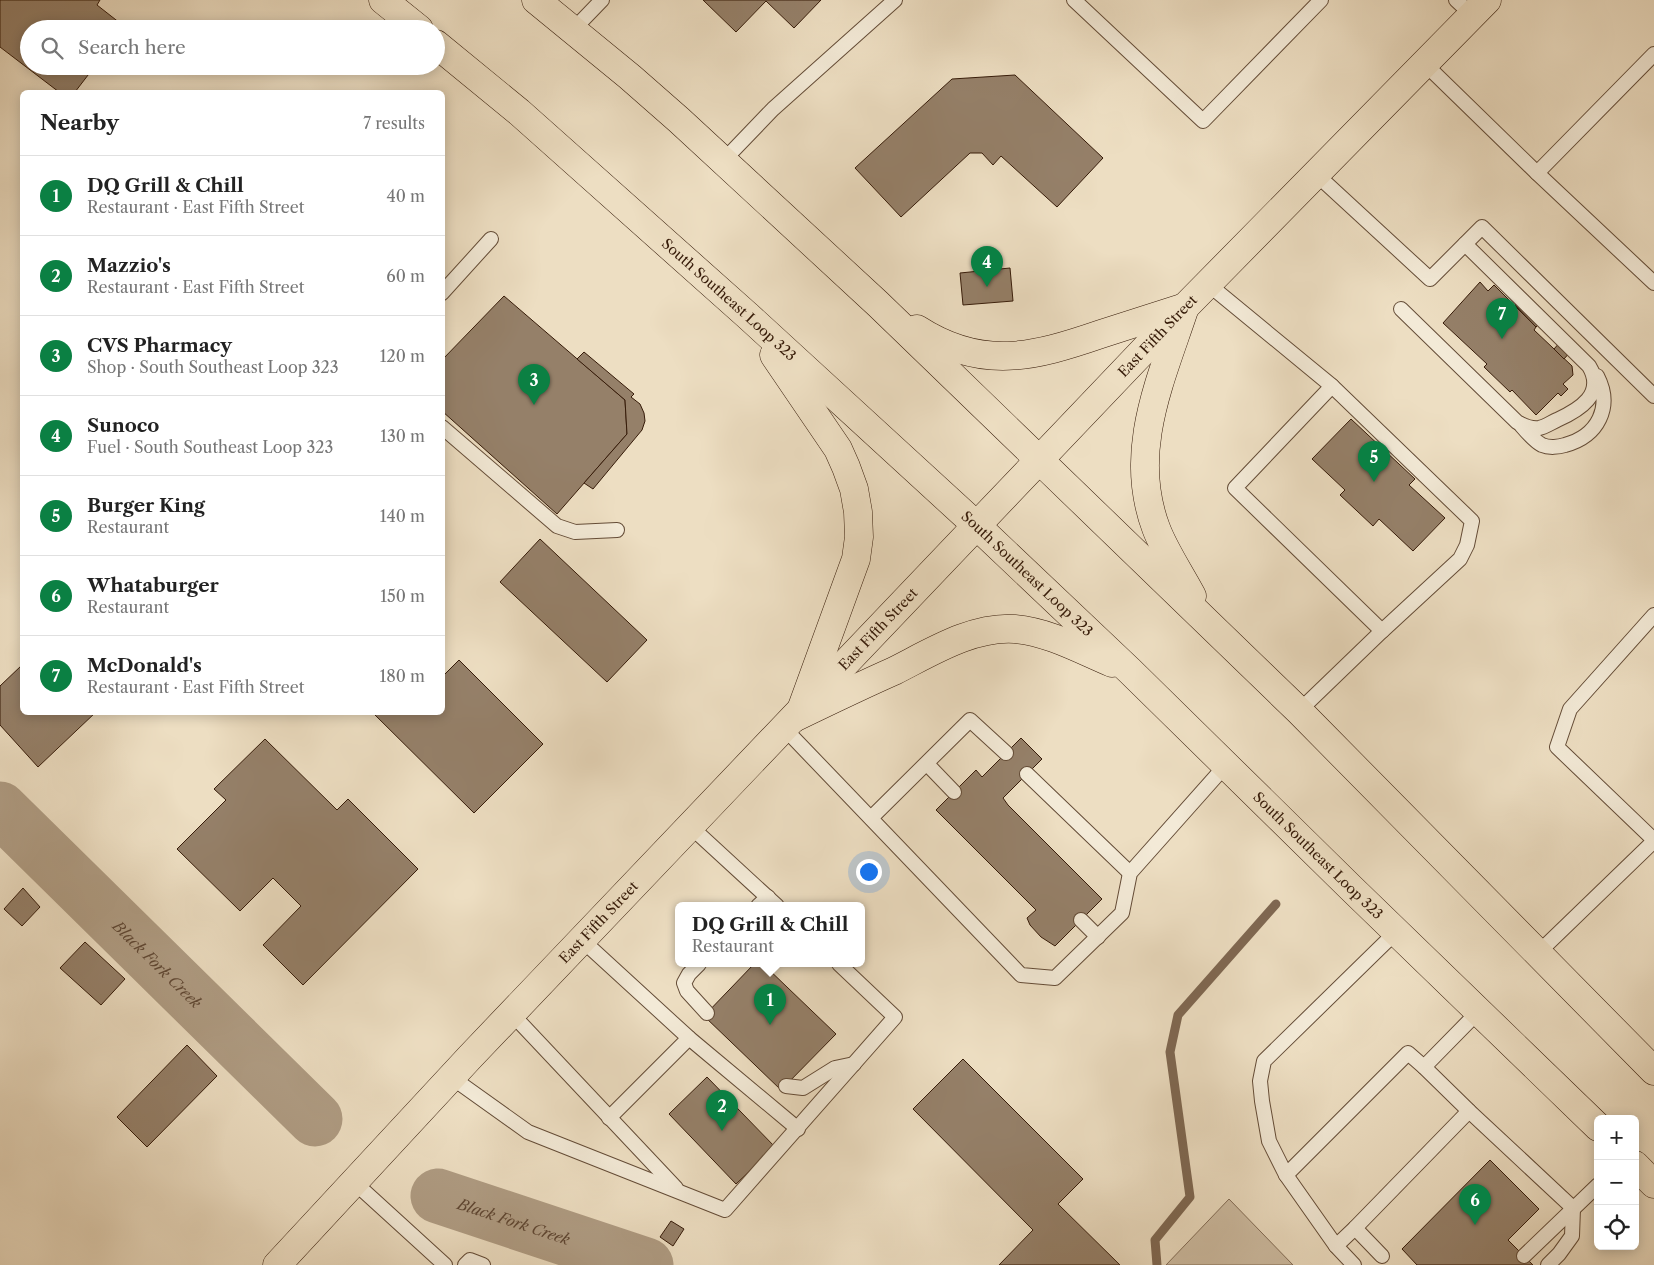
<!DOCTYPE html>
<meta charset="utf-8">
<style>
:root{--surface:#fff;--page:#f2f2f2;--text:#222;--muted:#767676;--line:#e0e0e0;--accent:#0b8043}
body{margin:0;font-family:"Libre Caslon Text",serif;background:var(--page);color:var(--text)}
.controls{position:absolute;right:15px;bottom:15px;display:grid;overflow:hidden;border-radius:8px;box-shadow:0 2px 12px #0003}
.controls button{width:45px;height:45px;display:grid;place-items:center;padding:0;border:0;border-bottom:1px solid var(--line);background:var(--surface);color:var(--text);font:25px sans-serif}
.you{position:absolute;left:868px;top:871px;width:18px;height:18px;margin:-12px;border:4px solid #fff;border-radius:50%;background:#1a73e8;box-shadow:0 0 0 8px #1a73e833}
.badge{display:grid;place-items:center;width:32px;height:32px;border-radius:50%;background:var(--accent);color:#fff;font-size:16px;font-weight:700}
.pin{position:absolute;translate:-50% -41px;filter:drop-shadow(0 1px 2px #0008)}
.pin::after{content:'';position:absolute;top:26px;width:18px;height:15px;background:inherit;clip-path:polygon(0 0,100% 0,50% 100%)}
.popup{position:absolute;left:675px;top:902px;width:190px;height:65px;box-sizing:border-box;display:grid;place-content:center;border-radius:8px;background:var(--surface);filter:drop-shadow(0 1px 4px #0005);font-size:16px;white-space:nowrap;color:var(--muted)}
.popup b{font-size:19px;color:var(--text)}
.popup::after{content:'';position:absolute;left:50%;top:100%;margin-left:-10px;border:10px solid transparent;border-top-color:var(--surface)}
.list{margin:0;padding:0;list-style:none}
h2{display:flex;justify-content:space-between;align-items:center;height:65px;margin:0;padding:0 20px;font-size:21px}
h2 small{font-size:16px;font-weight:400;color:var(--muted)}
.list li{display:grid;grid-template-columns:32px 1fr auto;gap:15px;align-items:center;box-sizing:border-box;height:80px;padding:0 20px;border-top:1px solid var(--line)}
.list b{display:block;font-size:19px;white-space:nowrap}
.list p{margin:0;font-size:16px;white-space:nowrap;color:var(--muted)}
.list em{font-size:16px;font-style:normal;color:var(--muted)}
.icon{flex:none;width:28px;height:28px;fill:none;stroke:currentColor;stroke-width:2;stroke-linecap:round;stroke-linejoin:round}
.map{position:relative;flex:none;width:1654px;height:1265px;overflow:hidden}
.search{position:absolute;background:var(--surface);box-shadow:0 2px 12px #0003;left:20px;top:20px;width:425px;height:55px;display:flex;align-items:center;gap:12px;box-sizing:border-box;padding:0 18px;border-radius:28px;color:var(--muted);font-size:19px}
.panel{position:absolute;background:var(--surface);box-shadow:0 2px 12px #0003;left:20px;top:90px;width:425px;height:625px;border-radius:8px}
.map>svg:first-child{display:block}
.green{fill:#cebda3;stroke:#826c56}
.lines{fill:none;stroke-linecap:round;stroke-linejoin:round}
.stream{stroke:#7f6852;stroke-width:9}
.river{stroke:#af9c83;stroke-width:55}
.building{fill:#958069;stroke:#361b09}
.service-casing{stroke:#644c37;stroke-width:16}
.primary-casing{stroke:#361b09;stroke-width:29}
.trunk-casing{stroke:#361b09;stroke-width:29}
.service{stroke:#f3ead7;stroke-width:14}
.primary{stroke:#eddec2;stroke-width:28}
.trunk{stroke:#eddec2;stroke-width:28}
.labels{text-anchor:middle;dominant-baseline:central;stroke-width:5;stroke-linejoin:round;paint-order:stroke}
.street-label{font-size:14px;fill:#361b09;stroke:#f3ead7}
.water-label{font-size:15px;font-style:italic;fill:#604834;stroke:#f3ead7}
</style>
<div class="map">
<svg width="1654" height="1265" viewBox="0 0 1654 1265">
<rect width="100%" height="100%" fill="#eddec2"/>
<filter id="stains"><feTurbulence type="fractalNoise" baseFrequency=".004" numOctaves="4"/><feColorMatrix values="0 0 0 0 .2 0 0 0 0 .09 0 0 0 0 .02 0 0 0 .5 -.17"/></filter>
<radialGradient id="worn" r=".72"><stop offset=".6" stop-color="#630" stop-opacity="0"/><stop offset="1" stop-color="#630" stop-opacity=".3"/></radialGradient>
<polygon class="green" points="1229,1199 1293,1265 1166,1265"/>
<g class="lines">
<polyline class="stream" points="1157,1265 1155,1240 1190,1197 1170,1052 1178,1015 1276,904"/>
<g class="river">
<path id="s1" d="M0,809L315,1119"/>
<path id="s2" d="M438,1196L646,1265"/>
</g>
</g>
<g class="building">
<polygon points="0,0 100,0 97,5 125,27 124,29 29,29 29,66 95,66 75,92 59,92 0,47"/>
<polygon points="703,0 821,0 794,28 766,1 736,32"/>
<polygon points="1015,75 1103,158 1057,207 1001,156 993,165 982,153 970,153 901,217 855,168 952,79"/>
<polygon points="1010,268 1013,301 963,305 960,273"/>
<polygon points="1480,282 1488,291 1494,285 1536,327 1534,330 1572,366 1573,375 1563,384 1568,389 1561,396 1558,393 1536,415 1512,390 1510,392 1484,367 1487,364 1443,323"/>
<polygon points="504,296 625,400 627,434 557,514 442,411 442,360"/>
<polygon points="1519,301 1541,322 1536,327 1515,305"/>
<polygon points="1561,341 1571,351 1564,359 1554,349"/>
<polygon points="584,352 634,394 631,397 640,404 644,413 645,421 642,430 593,489 584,483 627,434 625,400 577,359"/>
<polygon points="1351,419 1415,479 1409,485 1445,518 1413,551 1379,519 1373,526 1340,495 1345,490 1312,459"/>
<polygon points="540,539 647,640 607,682 500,582"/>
<polygon points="459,660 543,744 474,813 372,712 442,712 442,677"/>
<polygon points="22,665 22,712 96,712 38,767 0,725 0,686"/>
<polygon points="1021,738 1042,759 1003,798 1008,805 1102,899 1055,946 1041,937 1030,925 1027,918 1036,910 936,810 976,770 982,777"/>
<polygon points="265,739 337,810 348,799 418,869 303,985 263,945 301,906 273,878 240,911 177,849 226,800 214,789"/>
<polygon points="23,888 40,907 22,926 4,909"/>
<polygon points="85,942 125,979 101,1005 60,968"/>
<polygon points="754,964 763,964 836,1034 781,1090 704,1016"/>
<polygon points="187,1045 217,1076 147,1147 117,1117"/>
<polygon points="963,1059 1083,1179 1058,1204 1120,1265 999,1265 1033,1230 913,1109"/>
<polygon points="707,1077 775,1147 736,1184 669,1114"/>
<polygon points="1490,1160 1539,1209 1508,1240 1533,1265 1417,1265 1402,1249"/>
<polygon points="671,1221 684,1229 673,1246 660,1237"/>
</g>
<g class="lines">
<defs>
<g id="service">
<polyline points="1074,0 1203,121 1321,0"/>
<polyline points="1456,0 1472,15"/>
<polyline points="573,30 602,0"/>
<polyline points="1425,64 1537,173 1654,283"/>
<polyline points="724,160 773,109 895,0"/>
<polyline points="1537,173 1654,54"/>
<polyline points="1316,174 1430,279 1482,227 1654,396"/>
<polyline points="1208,284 1332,386 1235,488 1382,631 1299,711"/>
<polyline points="442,293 491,239"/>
<path d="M1401,309L1517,422C1524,426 1532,429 1539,428C1545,427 1552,422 1557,420C1579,410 1606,394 1589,366L1465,244"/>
<polyline points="1332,386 1472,521 1467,545 1460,559 1382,631"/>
<path d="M1520,424C1526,431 1534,441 1542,445C1549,448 1559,447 1565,445C1598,436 1613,407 1597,376"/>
<polyline points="442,427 557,526 575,532 617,530"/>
<polyline points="1654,615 1570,709 1557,747 1654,840"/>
<polyline points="784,728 1021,975 1055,978 1122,913 1130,873 1226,765"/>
<polyline points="927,764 954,792"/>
<polyline points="1027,774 1130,873"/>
<polyline points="871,818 970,720 1006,753"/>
<polyline points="690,826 777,906"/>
<polyline points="758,906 768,897"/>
<polyline points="1081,920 1098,937"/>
<polyline points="582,940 689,1038 609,1118"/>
<polyline points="1537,954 1654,841"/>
<polyline points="699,964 689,974 684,983 687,991 707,1013"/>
<polyline points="512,1014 676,1188"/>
<polyline points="689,1038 798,1129"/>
<polyline points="451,1077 528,1132 725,1210 895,1017 839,964"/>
<polyline points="786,1086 803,1088 835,1068 854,1064"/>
<polyline points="1469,1111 1573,1208"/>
<polyline points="1286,1175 1408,1053 1424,1067"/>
<polyline points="354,1182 445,1265"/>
<polyline points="1355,1228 1382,1256"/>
<polyline points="1336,1246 1355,1228 1469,1111 1424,1067 1479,1011"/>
<polyline points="1524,1256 1598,1185"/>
<polyline points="465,1265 470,1260 483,1265"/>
<polyline points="1354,1265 1336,1246 1286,1175 1269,1141 1262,1101 1260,1081 1264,1061 1396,932"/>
<polyline points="1548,1265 1559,1254 1572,1236 1573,1208"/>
</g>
<g id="primary">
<path id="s3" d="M277,1265L470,1057L1185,307L1487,0"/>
</g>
<g id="trunk">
<polyline points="383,0 419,29"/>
<polyline points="536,0 630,77 679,120 878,304 1299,711 1654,1071"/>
<path id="s4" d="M436,44L519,112L748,316L977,526L1130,671L1351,888L1598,1127"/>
<path d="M1185,307C1161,380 1127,451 1156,528C1164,550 1181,575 1192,596"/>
<path d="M917,329C982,371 1034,357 1101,334C1129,325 1157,316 1185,307"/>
<polyline points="774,355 838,449 846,467 854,489 858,512 859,537 856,559 801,710"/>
<path d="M794,718C827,702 860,686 894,671C930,653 972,626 1015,629C1049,632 1081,650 1112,663"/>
<polyline points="1635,1165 1654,1184"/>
</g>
</defs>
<use href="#service" class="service-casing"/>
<use href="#primary" class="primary-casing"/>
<use href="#trunk" class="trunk-casing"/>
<use href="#service" class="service"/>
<use href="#primary" class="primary"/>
<use href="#trunk" class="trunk"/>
</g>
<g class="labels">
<g class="street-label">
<text stroke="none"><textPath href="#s4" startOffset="389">South Southeast Loop 323</textPath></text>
<text stroke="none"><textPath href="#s3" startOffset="1280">East Fifth Street</textPath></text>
<text stroke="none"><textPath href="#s4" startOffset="794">South Southeast Loop 323</textPath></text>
<text stroke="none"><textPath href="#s3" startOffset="875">East Fifth Street</textPath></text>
<text stroke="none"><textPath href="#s4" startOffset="1199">South Southeast Loop 323</textPath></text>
<text stroke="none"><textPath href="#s3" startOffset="470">East Fifth Street</textPath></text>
</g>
<g class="water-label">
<text stroke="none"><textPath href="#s1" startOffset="221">Black Fork Creek</textPath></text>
<text stroke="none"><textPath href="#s2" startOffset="80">Black Fork Creek</textPath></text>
</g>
</g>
<rect width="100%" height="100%" filter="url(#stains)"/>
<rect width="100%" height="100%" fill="url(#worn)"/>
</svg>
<div class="controls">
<button>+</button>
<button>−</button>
<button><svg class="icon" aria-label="locate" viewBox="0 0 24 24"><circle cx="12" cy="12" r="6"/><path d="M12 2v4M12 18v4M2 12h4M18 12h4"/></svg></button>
</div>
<div class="you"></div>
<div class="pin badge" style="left:770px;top:1025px">1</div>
<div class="popup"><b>DQ Grill &amp; Chill</b>Restaurant</div>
<div class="pin badge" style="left:722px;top:1131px">2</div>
<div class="pin badge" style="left:534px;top:405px">3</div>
<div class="pin badge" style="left:987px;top:287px">4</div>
<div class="pin badge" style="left:1374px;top:482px">5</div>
<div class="pin badge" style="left:1475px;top:1225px">6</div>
<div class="pin badge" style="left:1502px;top:339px">7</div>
<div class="search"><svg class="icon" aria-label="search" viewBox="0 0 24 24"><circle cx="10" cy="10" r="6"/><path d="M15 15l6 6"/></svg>Search here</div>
<section class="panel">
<h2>Nearby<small>7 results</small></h2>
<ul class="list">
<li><span class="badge">1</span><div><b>DQ Grill &amp; Chill</b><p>Restaurant · East Fifth Street</p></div><em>40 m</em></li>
<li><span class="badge">2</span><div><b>Mazzio's</b><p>Restaurant · East Fifth Street</p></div><em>60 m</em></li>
<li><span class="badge">3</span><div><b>CVS Pharmacy</b><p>Shop · South Southeast Loop 323</p></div><em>120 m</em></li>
<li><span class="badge">4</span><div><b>Sunoco</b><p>Fuel · South Southeast Loop 323</p></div><em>130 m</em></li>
<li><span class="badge">5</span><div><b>Burger King</b><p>Restaurant</p></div><em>140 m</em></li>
<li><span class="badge">6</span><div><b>Whataburger</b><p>Restaurant</p></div><em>150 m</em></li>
<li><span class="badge">7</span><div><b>McDonald's</b><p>Restaurant · East Fifth Street</p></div><em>180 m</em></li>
</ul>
</section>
</div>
